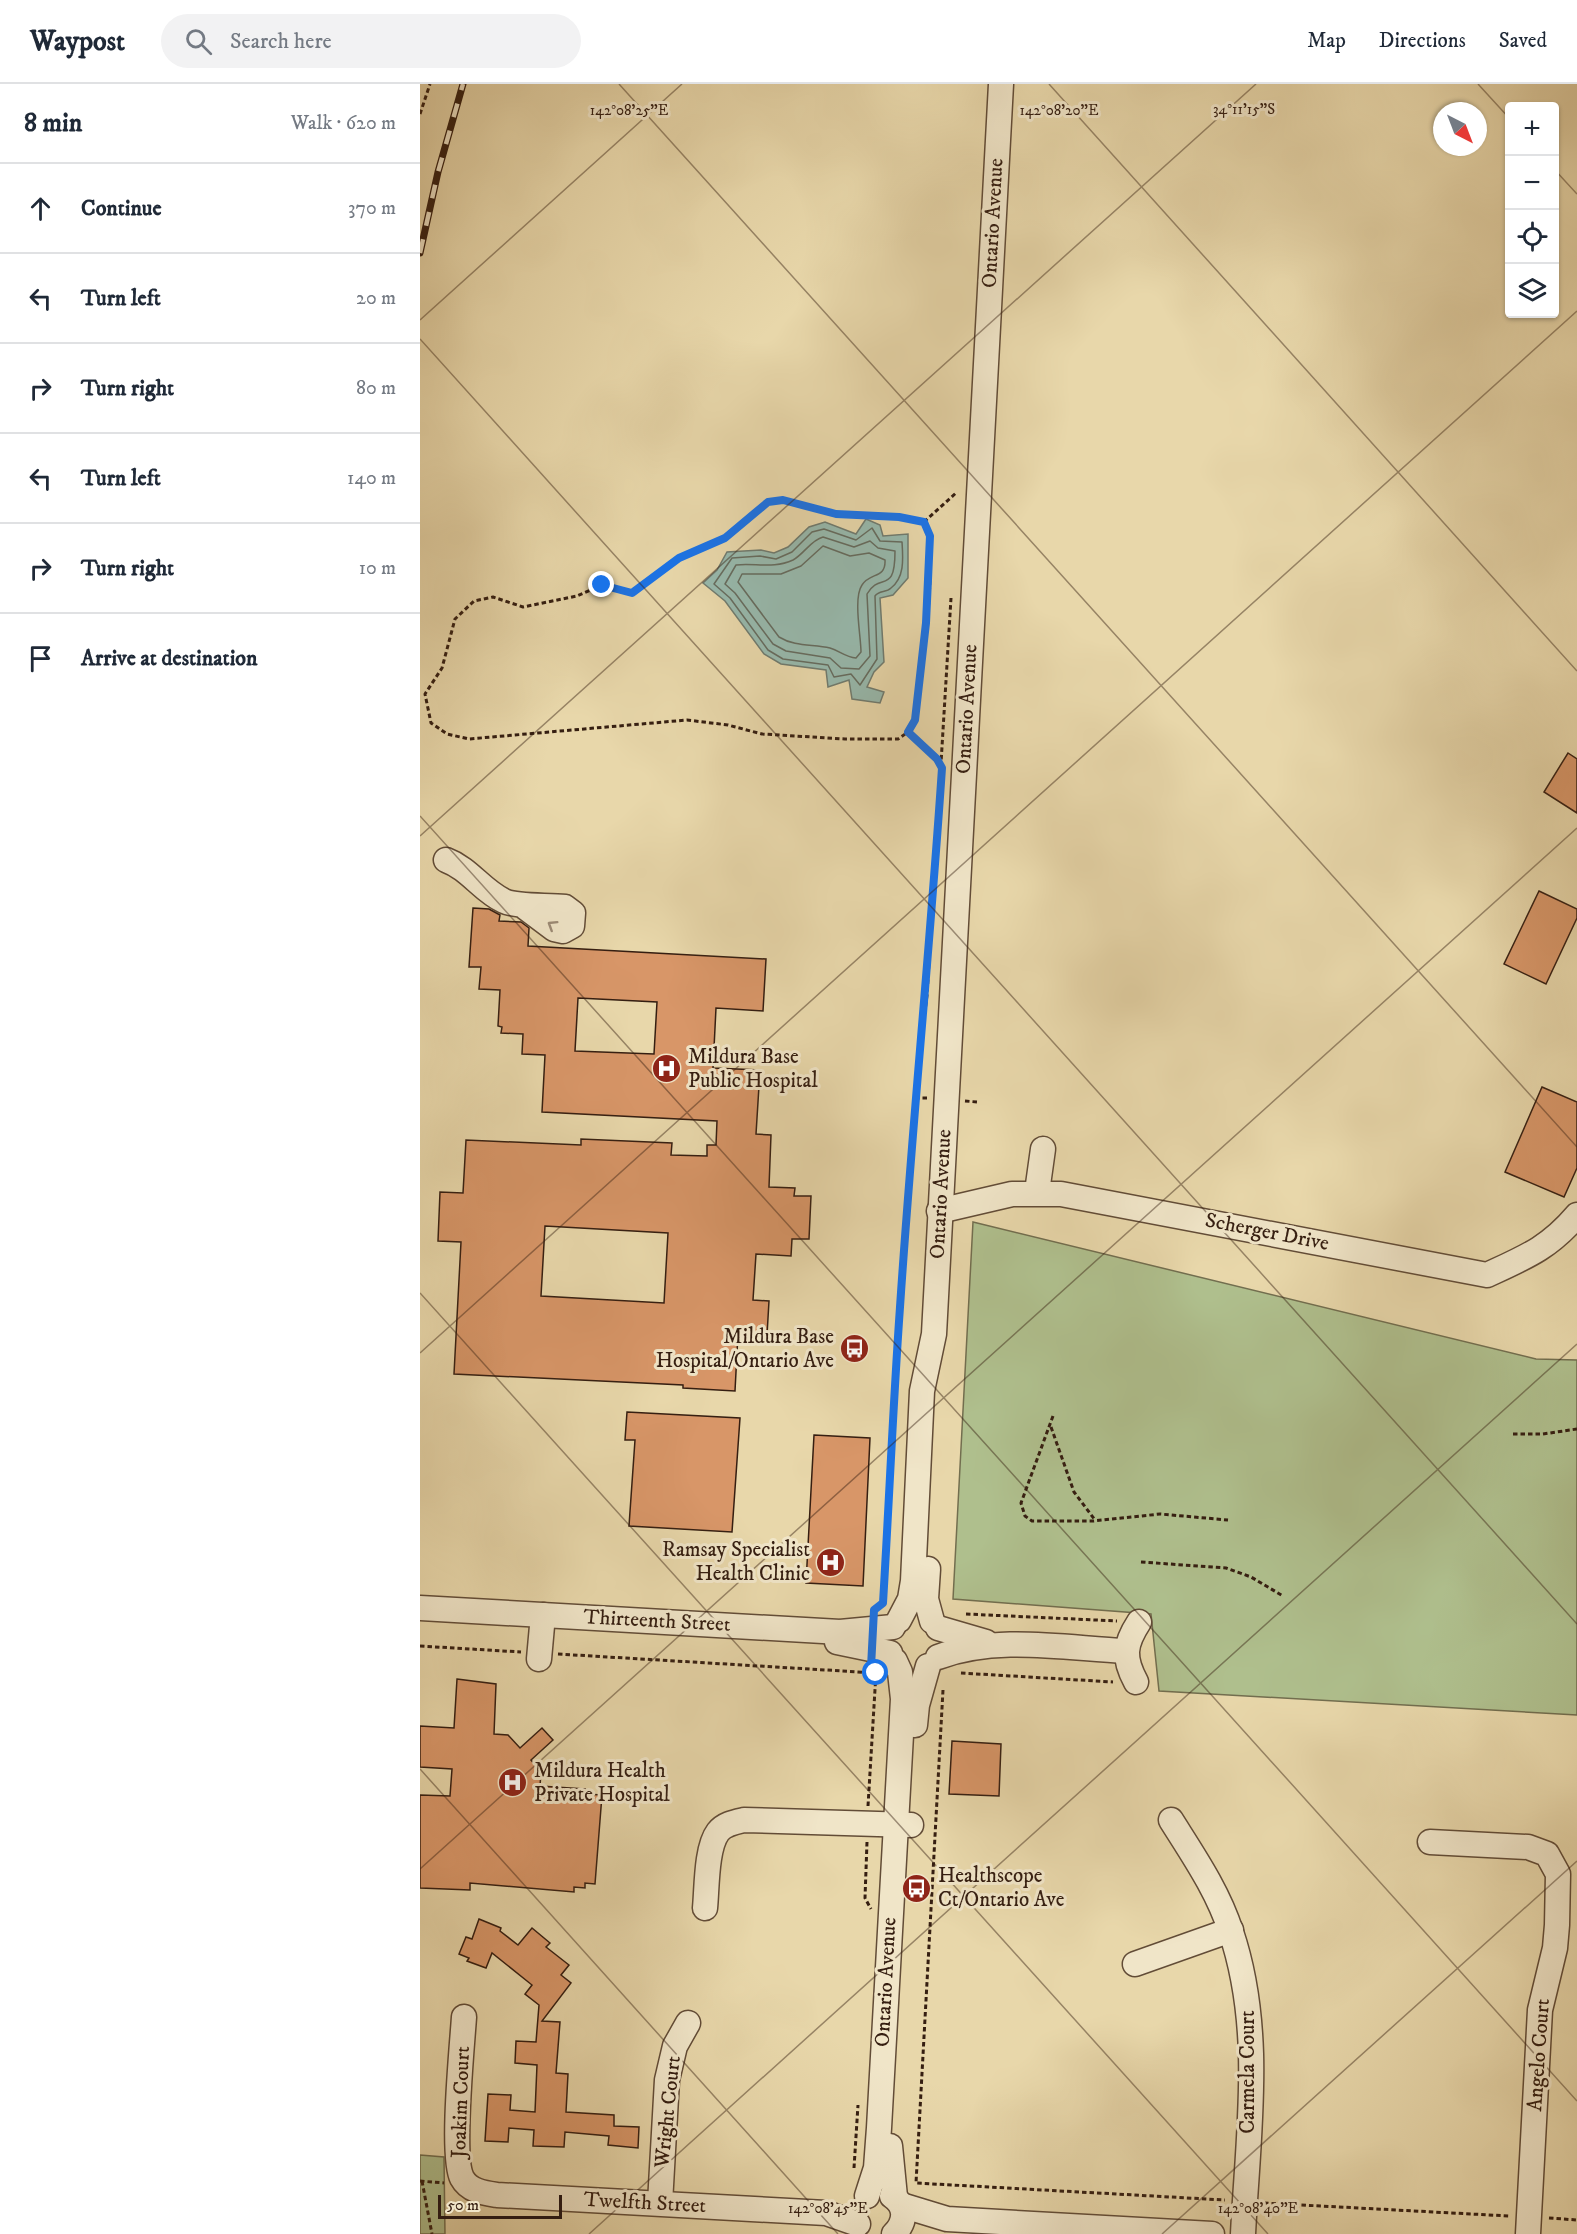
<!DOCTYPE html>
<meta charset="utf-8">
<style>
:root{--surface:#fff;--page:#f2f2f3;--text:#1f2937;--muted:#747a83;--line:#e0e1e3}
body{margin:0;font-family:"IM FELL DW Pica",serif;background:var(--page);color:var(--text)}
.controls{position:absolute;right:18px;top:18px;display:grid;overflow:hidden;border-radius:6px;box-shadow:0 2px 4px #0004}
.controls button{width:54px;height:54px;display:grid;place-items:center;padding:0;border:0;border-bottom:2px solid var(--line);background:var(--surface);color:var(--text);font:30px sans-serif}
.compass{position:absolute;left:1013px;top:18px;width:54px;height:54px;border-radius:50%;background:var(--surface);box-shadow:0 2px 4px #0004;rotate:138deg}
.scale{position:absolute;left:18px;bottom:15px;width:124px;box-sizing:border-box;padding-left:6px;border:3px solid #351e11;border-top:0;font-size:16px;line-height:21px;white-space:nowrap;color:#351e11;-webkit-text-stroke:4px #f0e5c8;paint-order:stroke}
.stop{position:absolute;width:18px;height:18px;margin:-14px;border:4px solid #1a73e8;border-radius:50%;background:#fff}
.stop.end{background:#1a73e8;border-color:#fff;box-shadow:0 2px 6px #0008}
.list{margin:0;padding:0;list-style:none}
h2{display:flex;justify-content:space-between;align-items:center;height:78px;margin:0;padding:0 24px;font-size:26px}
h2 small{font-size:20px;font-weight:400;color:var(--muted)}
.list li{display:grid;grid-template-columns:39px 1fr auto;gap:18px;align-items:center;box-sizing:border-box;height:90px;padding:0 24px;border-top:2px solid var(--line)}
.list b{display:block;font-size:22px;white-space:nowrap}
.list em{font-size:20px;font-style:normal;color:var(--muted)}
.icon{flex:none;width:33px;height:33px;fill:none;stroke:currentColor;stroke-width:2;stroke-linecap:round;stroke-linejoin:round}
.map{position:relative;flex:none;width:1157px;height:2150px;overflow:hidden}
header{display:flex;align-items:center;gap:36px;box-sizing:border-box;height:84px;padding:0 30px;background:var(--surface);border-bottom:2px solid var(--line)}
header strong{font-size:28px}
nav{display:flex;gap:33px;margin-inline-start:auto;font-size:21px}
.search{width:420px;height:54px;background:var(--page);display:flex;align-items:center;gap:15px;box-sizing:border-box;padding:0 21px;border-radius:33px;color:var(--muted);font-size:22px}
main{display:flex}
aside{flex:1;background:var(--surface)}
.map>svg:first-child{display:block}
.green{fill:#afbf8d;stroke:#726e4f;stroke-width:1.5}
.water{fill:#97b9ad;stroke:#707b6f;stroke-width:1.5}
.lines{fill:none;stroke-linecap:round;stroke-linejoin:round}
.shore{stroke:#666c5f;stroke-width:1.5}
.building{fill:#d89668;stroke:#351e11;stroke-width:1.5;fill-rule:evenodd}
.minor-casing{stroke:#624c37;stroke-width:27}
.path{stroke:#351e11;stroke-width:3;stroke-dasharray:4.5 3;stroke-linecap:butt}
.minor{stroke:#f0e5c8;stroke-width:24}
.rail-casing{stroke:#351e11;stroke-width:7}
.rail{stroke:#f0e5c8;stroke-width:4.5;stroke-dasharray:14;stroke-linecap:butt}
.oneway{stroke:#9c8b76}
.route{stroke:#1a73e8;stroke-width:8}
.ticks{fill:none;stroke:#351e11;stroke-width:1.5;stroke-opacity:0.45}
.labels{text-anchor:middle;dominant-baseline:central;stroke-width:6;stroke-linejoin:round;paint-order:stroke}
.street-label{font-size:21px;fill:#351e11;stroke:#f0e5c8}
.poi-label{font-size:21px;fill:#351e11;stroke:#f0e5c8;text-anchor:start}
.ticks-label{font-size:15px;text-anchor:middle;fill:#351e11;stroke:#f0e5c8;stroke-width:6;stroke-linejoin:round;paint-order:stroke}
</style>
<header>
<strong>Waypost</strong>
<div class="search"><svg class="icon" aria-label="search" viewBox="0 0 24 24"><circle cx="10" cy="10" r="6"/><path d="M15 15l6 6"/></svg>Search here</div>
<nav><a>Map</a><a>Directions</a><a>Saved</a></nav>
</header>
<main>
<aside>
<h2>8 min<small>Walk · 620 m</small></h2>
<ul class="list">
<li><svg class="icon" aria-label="ahead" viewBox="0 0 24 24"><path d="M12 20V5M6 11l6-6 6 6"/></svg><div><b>Continue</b></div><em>370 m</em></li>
<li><svg class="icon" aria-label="left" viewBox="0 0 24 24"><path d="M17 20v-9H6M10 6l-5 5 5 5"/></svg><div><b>Turn left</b></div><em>20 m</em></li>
<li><svg class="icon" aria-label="right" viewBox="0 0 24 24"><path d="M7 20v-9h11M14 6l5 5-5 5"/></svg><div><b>Turn right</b></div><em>80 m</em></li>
<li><svg class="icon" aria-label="left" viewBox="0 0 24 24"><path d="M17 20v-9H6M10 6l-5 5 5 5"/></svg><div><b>Turn left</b></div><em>140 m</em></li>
<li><svg class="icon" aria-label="right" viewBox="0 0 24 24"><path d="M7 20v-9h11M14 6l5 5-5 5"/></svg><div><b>Turn right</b></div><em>10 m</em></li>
<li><svg class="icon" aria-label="arrive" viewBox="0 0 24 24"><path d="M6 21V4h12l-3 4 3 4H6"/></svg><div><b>Arrive at destination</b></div></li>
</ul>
</aside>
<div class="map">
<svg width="1157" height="2150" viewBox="0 0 1157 2150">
<rect width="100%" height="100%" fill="#e8d7aa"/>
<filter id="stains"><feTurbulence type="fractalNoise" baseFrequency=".00333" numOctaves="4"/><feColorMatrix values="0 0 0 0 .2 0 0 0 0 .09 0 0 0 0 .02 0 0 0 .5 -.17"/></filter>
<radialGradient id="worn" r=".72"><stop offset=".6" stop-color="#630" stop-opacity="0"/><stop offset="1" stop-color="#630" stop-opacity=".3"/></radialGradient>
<g class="green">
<polygon points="553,1138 1116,1275 1157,1276 1157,1631 739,1607 731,1530 533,1515"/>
<polygon points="0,2071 24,2073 25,2150 0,2150"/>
</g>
<polygon class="water" points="446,435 460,441 463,452 488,450 488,494 473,511 460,514 464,578 454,588 447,603 464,608 460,619 432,615 429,596 408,603 406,586 361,580 344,570 305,517 283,499 297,486 307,468 341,466 354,469 368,463 389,443 405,438 436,450"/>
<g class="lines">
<g class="shore">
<path d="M452,444L460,457L482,458C483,474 485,493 471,504C466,509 459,506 455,512L457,575L440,601L431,590L414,593L408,581L363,575L348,566L310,514L294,500L312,474L340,472L356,475L372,468L392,448L404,445L436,456Z"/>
<path d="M403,453L434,463L450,457L458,464L475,467C475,512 460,487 447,510L450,572L439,585L421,584L410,574L366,567L353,560L315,509L305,500L316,481C336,479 354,485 373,476C384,470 391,456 403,453Z"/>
<path d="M403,462L430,472L449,469L465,476C466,495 450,488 442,501C433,514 441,552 441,568L436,574C425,573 420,567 410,564C393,560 375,563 359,553L318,498L322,490H361L381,482Z"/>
</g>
</g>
<g class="building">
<polygon points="1148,669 1157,675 1157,729 1124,708"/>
<polygon points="1119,807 1157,825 1157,834 1126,900 1084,880"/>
<path d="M53,824L69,825L80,831L79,837L101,838L109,844L108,862L346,875L343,927L296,924L293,984L340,986L336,1050L351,1051L349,1103L375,1104L374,1112H391L389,1155H372L371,1172L336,1170L333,1216L349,1217L347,1251L318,1250L315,1307L263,1304V1301L34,1290L41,1158L18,1157L20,1108L43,1109L46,1056L161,1061V1055L252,1059L251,1071L287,1072V1061H296L297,1037L122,1028L125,971L102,970L103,950L81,949L82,943L78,942L80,906L59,905L61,883H49ZM158,914L237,918L234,970L155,967ZM125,1142L248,1149L244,1219L121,1212Z"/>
<polygon points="1122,1003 1157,1018 1157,1084 1144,1113 1085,1088"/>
<polygon points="207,1328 320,1334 312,1448 209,1442 215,1356 205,1356"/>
<polygon points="394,1351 450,1354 443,1502 386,1499"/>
<polygon points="37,1595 76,1600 74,1650 88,1651 100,1664 122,1644 133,1656 111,1676 121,1688 120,1702 165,1705 165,1710 182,1711 175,1800 165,1799 165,1804 154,1803 154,1808 50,1799 50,1806 0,1804 0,1711 30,1712 32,1685 0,1683 0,1642 34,1644"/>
<polygon points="532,1657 581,1660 579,1712 529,1710"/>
<polygon points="59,1835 81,1844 80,1847 98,1861 112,1844 130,1859 126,1863 149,1881 141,1891 151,1899 122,1937 140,1938 136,1989 148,1990 146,2028 194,2031 194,2042 219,2043 218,2064 188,2061 189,2052 145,2048 144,2063 113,2062 114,2046 89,2044 88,2058 65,2057 68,2010 91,2011 90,2026 115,2028 117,1981 95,1979 96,1957 116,1958 119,1921 105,1910 112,1901 72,1869 66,1884 47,1877 49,1874 39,1870 46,1853 52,1855"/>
</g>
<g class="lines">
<defs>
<g id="minor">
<path d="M26,776C50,785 61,806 84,817C97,823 128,821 145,823L153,829L152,842L143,847L134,845L102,821"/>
<polyline points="617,1108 623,1065"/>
<path d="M519,1127L592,1110H641L1067,1191C1106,1173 1129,1164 1157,1131"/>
<polyline points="508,1485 506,1515 512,1537"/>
<polyline points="0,1524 420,1548 473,1543"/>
<polyline points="479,1536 490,1515 493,1497 502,1307 514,1250 581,0"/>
<polyline points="518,1544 566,1558"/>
<polyline points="417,1558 470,1569"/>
<path d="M518,1573C577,1551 644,1564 705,1567"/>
<polyline points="119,1575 123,1531"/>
<path d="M716,1598C703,1574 704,1561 719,1538"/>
<polyline points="495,1641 497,1621 508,1582"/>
<path d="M751,1736C773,1771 798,1807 811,1848C844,1946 828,2049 823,2150"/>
<polyline points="1010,1758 1108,1763 1127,1770 1138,1790 1137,1841 1135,1864 1120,1926 1108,2150"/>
<path d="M285,1824C287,1804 286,1764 298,1748C304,1740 315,1738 324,1736L491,1741"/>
<polyline points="715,1880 811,1846"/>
<path d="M44,1933C42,1963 31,2073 42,2094C49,2107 64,2109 77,2111L406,2129L438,2140"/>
<polyline points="470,2062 475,2113"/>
<polyline points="447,2112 456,2084 459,2044 483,1615 480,1588 475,1577"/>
<path d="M472,2112C487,2122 486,2138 474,2150"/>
<polyline points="240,2119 247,1996 255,1962 268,1939"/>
<polyline points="481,2121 527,2135 792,2150"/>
</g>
</defs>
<use href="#minor" class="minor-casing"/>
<g class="path">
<polyline points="0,30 10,0"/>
<path d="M363,416L416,430L479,433L504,438C520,477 500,590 495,636L488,648L478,655H425L342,650L308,641L267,636L49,655L27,650L11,639L5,610L22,584L35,535L54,517L73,513L103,523L157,512L182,501L212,509L259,474L305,454L348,418Z"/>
<polyline points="504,438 537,408"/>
<polyline points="488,648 517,675 522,684"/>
<polyline points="495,1014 508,1014"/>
<polyline points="545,1017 557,1018"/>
<polyline points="633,1332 601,1419 605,1432 612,1437 673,1437 740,1430 808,1436"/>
<polyline points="631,1343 654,1408 675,1436"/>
<polyline points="1093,1350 1123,1350 1157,1345"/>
<polyline points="721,1478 806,1484 831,1493 863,1512"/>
<polyline points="456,1525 463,1519 463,1514 479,1226 495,1014 507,911 531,514"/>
<polyline points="546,1530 697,1537"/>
<polyline points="0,1562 101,1568"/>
<polyline points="138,1570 456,1589"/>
<polyline points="541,1589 693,1598"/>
<polyline points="523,1606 496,2099 805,2116"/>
<polyline points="448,1722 456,1589 454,1586"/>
<polyline points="447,1758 445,1814 451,1825"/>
<polyline points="434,2084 438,2021"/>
<polyline points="0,2097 24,2099"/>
<polyline points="2,2097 12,2150"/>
<polyline points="844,2119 1089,2132"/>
<polyline points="1129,2134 1157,2136"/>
</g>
<use href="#minor" class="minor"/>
<defs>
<polyline id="rail" points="0,169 18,88 43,0"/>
</defs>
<use href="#rail" class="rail-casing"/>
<use href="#rail" class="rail"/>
</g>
<defs><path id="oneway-chevron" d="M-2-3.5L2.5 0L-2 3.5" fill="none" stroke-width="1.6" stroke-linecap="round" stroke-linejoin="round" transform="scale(1.5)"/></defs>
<use class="oneway" href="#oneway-chevron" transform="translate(132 841) rotate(-148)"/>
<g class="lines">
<path class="route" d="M182,501L212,509L259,474L305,454L348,418L363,416L416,430L479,433L504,438L510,452L506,539L495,636L488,648L517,675L522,684C510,864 492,1043 480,1223C473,1322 469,1420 463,1519L454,1526L451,1583L456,1589"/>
</g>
<path class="ticks" d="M199,0L1157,1063M629,0L1157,587M1058,0L1090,35M1134,85L1157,110M0,236L262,0M0,255L1157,1540M0,732L1157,2017M0,752L836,0M0,1209L848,2150M0,1269L1157,227M0,1685L418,2150M0,1785L1157,744M169,2150L1157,1260M742,2150L1157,1777"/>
<defs>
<symbol id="hospital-disc" viewBox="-11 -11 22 22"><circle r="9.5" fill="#8f2418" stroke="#f0e5c8"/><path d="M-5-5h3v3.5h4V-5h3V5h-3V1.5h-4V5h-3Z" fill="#fff"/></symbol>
<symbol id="bus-disc" viewBox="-11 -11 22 22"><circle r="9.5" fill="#8f2418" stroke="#f0e5c8"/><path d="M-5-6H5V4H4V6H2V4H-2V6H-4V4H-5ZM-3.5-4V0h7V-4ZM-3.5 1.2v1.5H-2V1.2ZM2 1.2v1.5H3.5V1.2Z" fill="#fff"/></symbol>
</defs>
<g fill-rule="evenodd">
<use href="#hospital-disc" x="230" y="968" width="33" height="33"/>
<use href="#bus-disc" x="418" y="1248" width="33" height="33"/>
<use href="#hospital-disc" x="394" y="1462" width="33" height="33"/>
<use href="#hospital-disc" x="76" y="1682" width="33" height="33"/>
<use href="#bus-disc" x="480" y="1788" width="33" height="33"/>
</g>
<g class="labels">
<g class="street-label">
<text transform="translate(573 139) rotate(-87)">Ontario Avenue</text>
<text transform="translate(547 625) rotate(-87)">Ontario Avenue</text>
<text transform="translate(521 1110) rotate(-87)">Ontario Avenue</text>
<text transform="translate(847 1148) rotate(11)">Scherger Drive</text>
<text transform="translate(237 1537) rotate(3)">Thirteenth Street</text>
<text transform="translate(466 1898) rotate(-87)">Ontario Avenue</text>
<text transform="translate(1119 1971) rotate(-86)">Angelo Court</text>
<text transform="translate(828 1988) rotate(-90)">Carmela Court</text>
<text transform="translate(41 2018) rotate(-88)">Joakim Court</text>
<text transform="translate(248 2028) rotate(-84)">Wright Court</text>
<text transform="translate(225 2119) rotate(3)">Twelfth Street</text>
</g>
<g class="poi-label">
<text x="268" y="973">Mildura Base<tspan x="268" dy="24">Public Hospital</tspan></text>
<text x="414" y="1253" text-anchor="end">Mildura Base<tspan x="414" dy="24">Hospital/Ontario Ave</tspan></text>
<text x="390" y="1466" text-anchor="end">Ramsay Specialist<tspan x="390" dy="24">Health Clinic</tspan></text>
<text x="114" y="1687">Mildura Health<tspan x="114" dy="24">Private Hospital</tspan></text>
<text x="518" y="1792">Healthscope<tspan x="518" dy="24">Ct/Ontario Ave</tspan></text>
</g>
</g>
<g class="ticks-label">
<text x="824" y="30">34°11'15"S</text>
<text x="209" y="31">142°08'25"E</text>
<text x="639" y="31">142°08'20"E</text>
<text x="408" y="2129">142°08'45"E</text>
<text x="838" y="2129">142°08'40"E</text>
</g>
<rect width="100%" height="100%" filter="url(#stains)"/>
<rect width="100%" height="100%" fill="url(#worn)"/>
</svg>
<div class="controls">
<button>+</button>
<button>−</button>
<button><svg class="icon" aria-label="locate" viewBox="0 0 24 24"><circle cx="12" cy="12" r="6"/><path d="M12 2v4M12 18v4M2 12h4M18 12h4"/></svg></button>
<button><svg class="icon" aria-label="layers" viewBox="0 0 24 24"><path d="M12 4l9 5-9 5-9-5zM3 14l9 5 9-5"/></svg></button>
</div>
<svg class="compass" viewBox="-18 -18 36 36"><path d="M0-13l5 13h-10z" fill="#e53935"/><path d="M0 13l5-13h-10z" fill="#747a83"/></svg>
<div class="scale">50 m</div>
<div class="stop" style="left:456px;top:1589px"></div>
<div class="stop end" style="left:182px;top:501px"></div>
</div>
</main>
